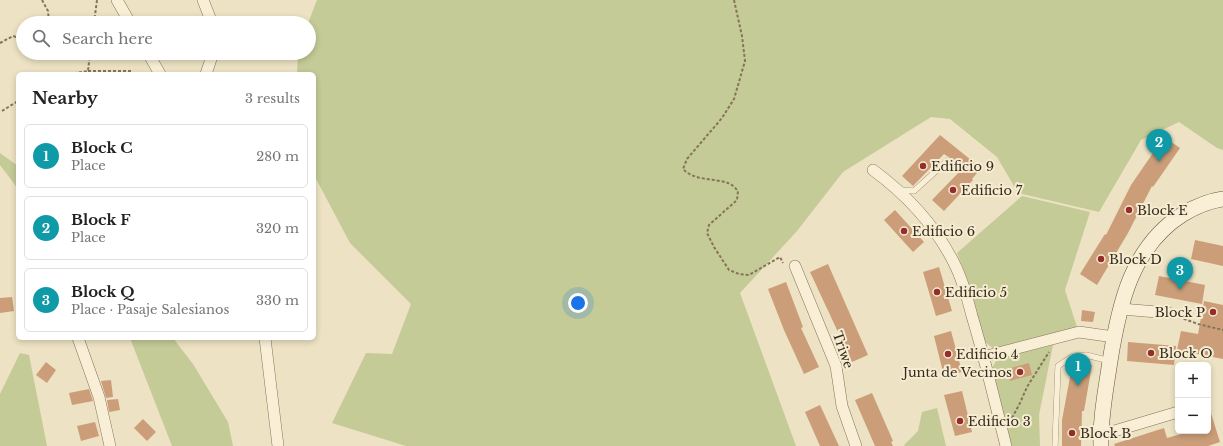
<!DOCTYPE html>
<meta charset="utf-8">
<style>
:root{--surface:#fff;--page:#f6f6f6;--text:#222;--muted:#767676;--line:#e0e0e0;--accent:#952d2b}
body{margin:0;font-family:"Libre Baskerville",serif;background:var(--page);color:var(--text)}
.controls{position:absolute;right:12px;bottom:12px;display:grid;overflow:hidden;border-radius:6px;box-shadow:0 2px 6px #0003}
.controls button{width:36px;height:36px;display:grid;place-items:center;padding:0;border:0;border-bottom:1px solid var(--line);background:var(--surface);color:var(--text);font:20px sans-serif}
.you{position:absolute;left:578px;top:303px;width:14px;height:14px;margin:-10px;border:3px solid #fff;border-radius:50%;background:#1a73e8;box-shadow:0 0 0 6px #1a73e833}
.badge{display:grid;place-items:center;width:26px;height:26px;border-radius:50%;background:var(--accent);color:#fff;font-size:13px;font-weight:700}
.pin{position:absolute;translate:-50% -33px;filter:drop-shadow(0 1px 2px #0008)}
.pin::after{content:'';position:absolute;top:21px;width:14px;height:12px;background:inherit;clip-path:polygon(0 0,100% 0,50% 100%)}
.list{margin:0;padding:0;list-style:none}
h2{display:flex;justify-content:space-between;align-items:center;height:52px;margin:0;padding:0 16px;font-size:17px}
h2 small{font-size:13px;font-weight:400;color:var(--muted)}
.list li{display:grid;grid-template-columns:26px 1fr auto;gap:12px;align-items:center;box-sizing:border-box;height:64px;margin:0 8px 8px;padding:0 8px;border:1px solid var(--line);border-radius:6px}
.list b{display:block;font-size:15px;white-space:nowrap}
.list p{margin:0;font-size:13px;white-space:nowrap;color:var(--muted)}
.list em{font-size:13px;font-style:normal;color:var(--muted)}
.icon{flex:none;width:22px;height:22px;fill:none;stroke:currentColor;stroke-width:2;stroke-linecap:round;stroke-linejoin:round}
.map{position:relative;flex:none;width:1223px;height:446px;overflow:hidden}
.search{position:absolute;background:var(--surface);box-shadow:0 2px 6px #0003;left:16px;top:16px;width:300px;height:44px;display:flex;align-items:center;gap:10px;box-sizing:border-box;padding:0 14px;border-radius:22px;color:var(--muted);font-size:15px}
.panel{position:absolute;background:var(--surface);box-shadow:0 2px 6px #0003;left:16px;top:72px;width:300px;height:268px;border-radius:6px}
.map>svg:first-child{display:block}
.green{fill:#c4cb97}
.building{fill:#cb9e79}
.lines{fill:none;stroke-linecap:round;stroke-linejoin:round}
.lane-casing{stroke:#87735a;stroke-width:6}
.street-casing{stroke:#87735a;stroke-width:12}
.secondary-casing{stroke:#69543d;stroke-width:16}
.path{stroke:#87735a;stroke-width:2;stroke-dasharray:3 2;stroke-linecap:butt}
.lane{stroke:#f8efd6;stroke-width:5.5}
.street{stroke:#f8efd6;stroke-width:11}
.secondary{stroke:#f8efd6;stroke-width:15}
.poi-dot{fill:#952d2b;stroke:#f5ecd2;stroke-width:1.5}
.labels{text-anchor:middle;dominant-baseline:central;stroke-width:4;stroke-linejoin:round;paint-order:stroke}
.poi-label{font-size:13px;fill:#372b1e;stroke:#f5ecd2;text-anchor:start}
.street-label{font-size:13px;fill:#372b1e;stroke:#f5ecd2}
</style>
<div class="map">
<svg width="1223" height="446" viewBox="0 0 1223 446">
<rect width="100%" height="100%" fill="#ede2c3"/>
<g class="green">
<polygon points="317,0 1223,0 1223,150 1217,148 1179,122 1141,140 1099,212 1018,193 997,157 950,119 931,117 843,172 797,231 740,293 796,446 406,446 332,423 366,353 392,354 411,304 350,243 314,175 314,74 297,74 298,53 309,53 309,23 308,23"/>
<polygon points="0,153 18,166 18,189 0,165"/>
<polygon points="1022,196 1090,212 1065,290 1077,327 994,349 985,342 967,278 957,253"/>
<polygon points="130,338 173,338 193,364 228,422 233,446 172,446"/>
<polygon points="1053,345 1039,415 1040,446 1011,446 992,368 997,359"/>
<polygon points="20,353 29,355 47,446 0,446 0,394"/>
<polygon points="937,408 946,446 905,446 904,445 918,431 922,412"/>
</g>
<g class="building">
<polygon points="940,135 981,168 972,179 973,180 944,211 932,200 962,169 950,158 944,154 913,186 902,176"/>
<polygon points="1164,137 1180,148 1153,187 1152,186 1128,233 1097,285 1080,274 1105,234 1106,235 1131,185"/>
<polygon points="895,210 924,242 913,252 884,220"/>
<polygon points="1195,240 1223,246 1223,266 1191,259"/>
<polygon points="828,264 868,355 852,362 810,272"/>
<polygon points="939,267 952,311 936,316 923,272"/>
<polygon points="1159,276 1205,285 1202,304 1155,295"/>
<polygon points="786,282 803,327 801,328 819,367 804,374 784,330 768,289"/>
<polygon points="12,297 14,311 0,313 0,298"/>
<polygon points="1204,301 1223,305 1223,359 1177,350 1181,331 1198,334"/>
<polygon points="1082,310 1095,312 1093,322 1081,321"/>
<polygon points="951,331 962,372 944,376 934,336"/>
<polygon points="1128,342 1176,346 1174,365 1127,361"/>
<polygon points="1073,361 1092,365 1084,411 1082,411 1081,446 1062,446 1062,420"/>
<polygon points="46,362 56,370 47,383 36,375"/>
<polygon points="1029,363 1032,375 1010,381 1007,369"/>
<polygon points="111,380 113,397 106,398 101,381"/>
<polygon points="89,389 93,401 72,405 69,393"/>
<polygon points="962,391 972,432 955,436 944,395"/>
<polygon points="872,393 893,441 891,442 893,446 875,446 855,400"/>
<polygon points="118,399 120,410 109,412 107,400"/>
<polygon points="820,405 839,446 820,446 805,412"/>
<polygon points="1208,410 1210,410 1220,442 1208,446 1115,446 1114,444 1164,428 1167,438 1191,431 1208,431"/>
<polygon points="143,419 156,432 147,441 134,428"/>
<polygon points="95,422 99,436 81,441 77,426"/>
</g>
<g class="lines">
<defs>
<g id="lane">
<polyline points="900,190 914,191 947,161"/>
<polyline points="1055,446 1058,366 1073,356 1086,355 1110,361"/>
</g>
<g id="street">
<polyline points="117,0 130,23"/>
<polyline points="203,0 212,23"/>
<polyline points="148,53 160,74"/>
<polyline points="206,74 213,53"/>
<path d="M873,170C907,195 934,224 953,261C962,278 967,297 972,316C985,359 995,403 1006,446"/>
<polyline points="795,266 836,366 842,406 856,446"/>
<polyline points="1121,309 1169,313"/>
<polyline points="78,338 99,397 110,446"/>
<polyline points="265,338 278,446"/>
<polyline points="983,357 1079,332 1114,337"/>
<polyline points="1101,435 1178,412"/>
</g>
<path id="secondary" d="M1101,446C1100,418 1106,389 1110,361C1119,305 1131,247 1183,214C1195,207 1209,201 1223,199"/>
</defs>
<use href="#lane" class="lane-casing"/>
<use href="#street" class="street-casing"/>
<use href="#secondary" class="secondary-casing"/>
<g class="path">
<polyline points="42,0 48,11 49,23"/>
<path d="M734,0L742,36L745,61L734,99L722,118L687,159L683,169C694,181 714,178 728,183C732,184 735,188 738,191L737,200L709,225L707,233L714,247L729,270L739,274L749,275L780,257L783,263"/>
<polyline points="94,23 97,0"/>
<polyline points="0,43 13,36 23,39"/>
<polyline points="88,71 131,71 133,74"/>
<polyline points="69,74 88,71 90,53"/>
<polyline points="2,111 18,101"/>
<polyline points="1179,317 1198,324 1223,330"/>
<polyline points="1012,418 1020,403 1027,387 1049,352"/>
</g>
<use href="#lane" class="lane"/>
<use href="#street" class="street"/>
<use href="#secondary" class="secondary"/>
</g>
<g class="poi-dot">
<circle cx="923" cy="166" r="4"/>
<circle cx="953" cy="190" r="4"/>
<circle cx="1129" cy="210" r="4"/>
<circle cx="904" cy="231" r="4"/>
<circle cx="1101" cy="259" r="4"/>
<circle cx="937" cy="292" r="4"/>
<circle cx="1213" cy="312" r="4"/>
<circle cx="1151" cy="353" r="4"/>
<circle cx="948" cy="354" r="4"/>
<circle cx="1020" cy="372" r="4"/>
<circle cx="960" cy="421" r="4"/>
<circle cx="1072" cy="433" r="4"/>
</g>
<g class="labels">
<g class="poi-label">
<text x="931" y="166">Edificio 9</text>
<text x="961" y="190">Edificio 7</text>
<text x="1137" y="210">Block E</text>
<text x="912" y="231">Edificio 6</text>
<text x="1109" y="259">Block D</text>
<text x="945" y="292">Edificio 5</text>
<text x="1205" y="312" text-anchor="end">Block P</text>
<text x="1159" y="353">Block O</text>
<text x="956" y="354">Edificio 4</text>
<text x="1012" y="372" text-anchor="end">Junta de Vecinos</text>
<text x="968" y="421">Edificio 3</text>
<text x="1080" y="433">Block B</text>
</g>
<g class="street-label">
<text transform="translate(843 350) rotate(71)">Triwe</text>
</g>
</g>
</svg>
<div class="controls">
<button>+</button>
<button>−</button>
</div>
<div class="you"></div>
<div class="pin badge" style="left:1078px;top:386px;background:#0f9aa8">1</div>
<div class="pin badge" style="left:1159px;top:162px;background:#0f9aa8">2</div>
<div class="pin badge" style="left:1180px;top:290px;background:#0f9aa8">3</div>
<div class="search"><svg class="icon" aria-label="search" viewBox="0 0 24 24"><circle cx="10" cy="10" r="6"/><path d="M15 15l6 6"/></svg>Search here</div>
<section class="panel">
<h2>Nearby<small>3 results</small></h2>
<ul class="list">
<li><span class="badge" style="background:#0f9aa8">1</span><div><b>Block C</b><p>Place</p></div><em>280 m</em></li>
<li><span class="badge" style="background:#0f9aa8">2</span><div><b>Block F</b><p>Place</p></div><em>320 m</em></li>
<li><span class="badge" style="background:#0f9aa8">3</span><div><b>Block Q</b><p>Place · Pasaje Salesianos</p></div><em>330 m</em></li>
</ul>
</section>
</div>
